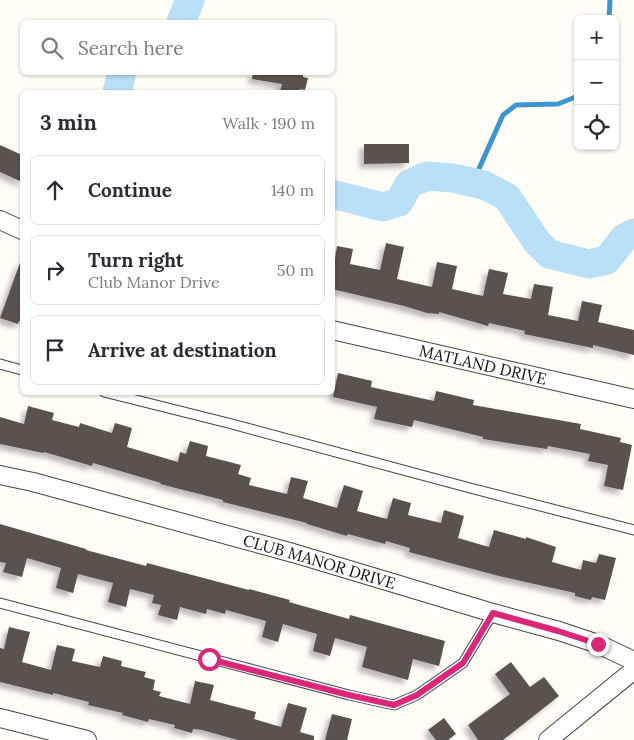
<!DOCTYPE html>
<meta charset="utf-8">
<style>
:root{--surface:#fff;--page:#f2f2f3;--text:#2b2b33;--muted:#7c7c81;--line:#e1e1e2}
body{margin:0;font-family:Lora,serif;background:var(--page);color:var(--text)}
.controls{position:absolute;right:15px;top:15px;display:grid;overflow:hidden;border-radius:8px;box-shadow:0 1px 4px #0004}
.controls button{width:45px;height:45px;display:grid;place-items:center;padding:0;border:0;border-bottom:1px solid var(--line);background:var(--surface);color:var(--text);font:25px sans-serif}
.stop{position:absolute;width:15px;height:15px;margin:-11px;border:4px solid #db2777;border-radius:50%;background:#fff}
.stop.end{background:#db2777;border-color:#fff;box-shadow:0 1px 5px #0008}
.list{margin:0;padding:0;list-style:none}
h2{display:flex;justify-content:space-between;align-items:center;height:65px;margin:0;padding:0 20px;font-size:21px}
h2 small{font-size:16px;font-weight:400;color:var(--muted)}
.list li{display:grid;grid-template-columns:32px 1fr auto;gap:15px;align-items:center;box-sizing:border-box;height:70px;margin:0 10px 10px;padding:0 10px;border:1px solid var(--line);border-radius:8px}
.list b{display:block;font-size:19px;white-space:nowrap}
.list p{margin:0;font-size:16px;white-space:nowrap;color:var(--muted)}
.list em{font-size:16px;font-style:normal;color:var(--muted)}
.icon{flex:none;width:28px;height:28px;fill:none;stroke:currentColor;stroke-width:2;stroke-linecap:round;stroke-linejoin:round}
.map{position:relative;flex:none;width:634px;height:740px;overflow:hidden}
.search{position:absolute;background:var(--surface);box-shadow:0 1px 4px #0004;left:20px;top:20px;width:315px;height:55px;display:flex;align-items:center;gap:12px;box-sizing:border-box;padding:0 18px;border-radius:8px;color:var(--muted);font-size:19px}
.panel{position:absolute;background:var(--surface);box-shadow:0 1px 4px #0004;left:20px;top:90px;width:315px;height:305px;border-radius:8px}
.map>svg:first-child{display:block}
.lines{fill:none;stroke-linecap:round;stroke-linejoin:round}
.stream{stroke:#3f96cf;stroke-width:5}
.river{stroke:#b9e0f7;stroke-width:29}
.building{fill:#5a524d;filter:url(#shadow)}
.service-casing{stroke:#444;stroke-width:11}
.minor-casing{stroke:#444;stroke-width:20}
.service{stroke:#fff;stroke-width:9}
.minor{stroke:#fff;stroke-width:18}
.route{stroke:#db2777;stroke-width:6}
.labels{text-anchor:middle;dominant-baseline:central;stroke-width:5;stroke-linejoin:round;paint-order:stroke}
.street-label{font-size:16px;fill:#111;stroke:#fff}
</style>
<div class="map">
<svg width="634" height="740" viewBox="0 0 634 740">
<defs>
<filter id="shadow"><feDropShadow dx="-4.5" dy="4.5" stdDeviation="2.5" flood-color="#0004"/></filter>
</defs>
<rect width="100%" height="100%" fill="#fffdf5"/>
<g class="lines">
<g class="stream">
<polyline points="609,19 610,0"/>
<polyline points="473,182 503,115 516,105 558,104 578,96"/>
</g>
<g class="river">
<polyline points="181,22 190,0"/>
<polyline points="117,92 122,72"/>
<polyline points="332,194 383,207 399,202 409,184 427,176 453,178 484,185 507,197 537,242 549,254 589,264 607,260 624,238 634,233"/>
</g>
</g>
<g class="building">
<polygon points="253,72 303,72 303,77 308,78 305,90 300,89 299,92 280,92 282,84 252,79"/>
<polygon points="364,144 409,144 409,163 364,164"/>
<polygon points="0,145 22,155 22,182 0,172"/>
<polygon points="386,243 404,247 397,279 432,287 437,262 457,266 452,289 483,296 489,269 508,273 503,294 531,299 534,284 553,287 548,315 578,321 582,301 602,305 598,322 634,330 634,355 593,345 593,348 524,334 525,331 489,323 488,326 439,312 439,314 427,313 404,306 332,289 332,258 335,259 337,246 353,249 350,264 380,270"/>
<polygon points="21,260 22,261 22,322 19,321 18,324 0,318"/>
<polygon points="338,373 372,381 371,387 434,401 436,391 474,400 473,405 581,424 580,429 621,438 620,442 632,445 623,490 604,486 608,465 588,461 590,454 548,446 547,449 483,439 483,437 414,420 412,427 374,419 377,407 333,397"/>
<polygon points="28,406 54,413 52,420 79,427 80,423 112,433 115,423 132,428 127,447 178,462 180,452 186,454 190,441 208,446 206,456 241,465 238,474 251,478 249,485 287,494 291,477 308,481 303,498 337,508 344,485 363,491 357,511 387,519 393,498 411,503 408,515 441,523 444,510 464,516 458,538 489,547 494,530 526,539 526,537 556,547 552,562 581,570 583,560 596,563 599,554 616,558 605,600 592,597 591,600 575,596 575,593 499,576 409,552 410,548 386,541 385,544 348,534 347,536 307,524 307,523 223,502 223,500 160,484 161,483 93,463 92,466 44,452 43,453 0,444 0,417 24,424"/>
<polygon points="0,524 86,549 86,550 146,566 147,563 249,590 249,589 290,600 289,602 349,619 350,615 445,641 439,666 413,659 408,680 362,667 367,647 335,638 330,656 313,651 317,634 283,624 278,642 262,637 266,621 226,610 225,614 207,609 206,614 180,607 177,620 158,615 161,605 152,603 154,595 130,589 126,607 108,602 113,583 78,574 73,593 56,588 61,568 27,558 22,577 3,572 6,563 0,562"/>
<polygon points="9,627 30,632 22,662 51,670 57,645 75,649 72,661 100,667 103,656 122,661 121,666 146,672 144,677 155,680 153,690 161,692 159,696 190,704 195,681 214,685 210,700 256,712 254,719 281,727 288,703 307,708 300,732 314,736 314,740 238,740 202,730 193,729 192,733 174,728 175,725 149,719 148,722 122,715 123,713 88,705 89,702 53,693 53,695 0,682 0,648 4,649"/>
<polygon points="511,662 530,687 544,677 559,696 503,740 478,740 468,725 510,694 495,674"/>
<polygon points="332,714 352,719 347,740 325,740"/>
<polygon points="444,718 456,734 448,740 436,740 428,730"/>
</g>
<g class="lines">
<defs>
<g id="service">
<polyline points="0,364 22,370"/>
<polyline points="104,392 228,423 470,488 634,530"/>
<polyline points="0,603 349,695 394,705 417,695 463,663 493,613"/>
</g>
<g id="minor">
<polyline points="0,220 22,230"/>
<path id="s1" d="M332,330L634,399"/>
<path id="s2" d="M0,475L33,482L293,553L493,613L559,631L598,644L634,661"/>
<polyline points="0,718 87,740"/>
<polyline points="548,740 634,670"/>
</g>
</defs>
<use href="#service" class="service-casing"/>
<use href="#minor" class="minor-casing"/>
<use href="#service" class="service"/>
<use href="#minor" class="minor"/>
</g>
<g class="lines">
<polyline class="route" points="209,659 349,695 394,705 417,695 463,663 493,613 558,631 598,644"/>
</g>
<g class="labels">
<g class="street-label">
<text stroke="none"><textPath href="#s1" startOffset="155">MATLAND DRIVE</textPath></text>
<text stroke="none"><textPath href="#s2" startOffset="331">CLUB MANOR DRIVE</textPath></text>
</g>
</g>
</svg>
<div class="controls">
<button>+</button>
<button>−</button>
<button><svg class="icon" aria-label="locate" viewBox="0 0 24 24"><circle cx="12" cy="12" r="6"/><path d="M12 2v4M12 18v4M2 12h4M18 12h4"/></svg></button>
</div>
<div class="stop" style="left:209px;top:659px"></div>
<div class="stop end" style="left:598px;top:644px"></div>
<div class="search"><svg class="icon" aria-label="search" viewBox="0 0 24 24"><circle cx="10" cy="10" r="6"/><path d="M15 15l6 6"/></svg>Search here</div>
<section class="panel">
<h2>3 min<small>Walk · 190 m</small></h2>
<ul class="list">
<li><svg class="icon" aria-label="ahead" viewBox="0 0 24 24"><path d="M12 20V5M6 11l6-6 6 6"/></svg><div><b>Continue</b></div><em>140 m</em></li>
<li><svg class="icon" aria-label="right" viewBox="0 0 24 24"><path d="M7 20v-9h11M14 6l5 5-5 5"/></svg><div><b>Turn right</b><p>Club Manor Drive</p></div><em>50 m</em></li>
<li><svg class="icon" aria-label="arrive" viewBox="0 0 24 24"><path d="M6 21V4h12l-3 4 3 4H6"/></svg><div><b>Arrive at destination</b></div></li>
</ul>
</section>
</div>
